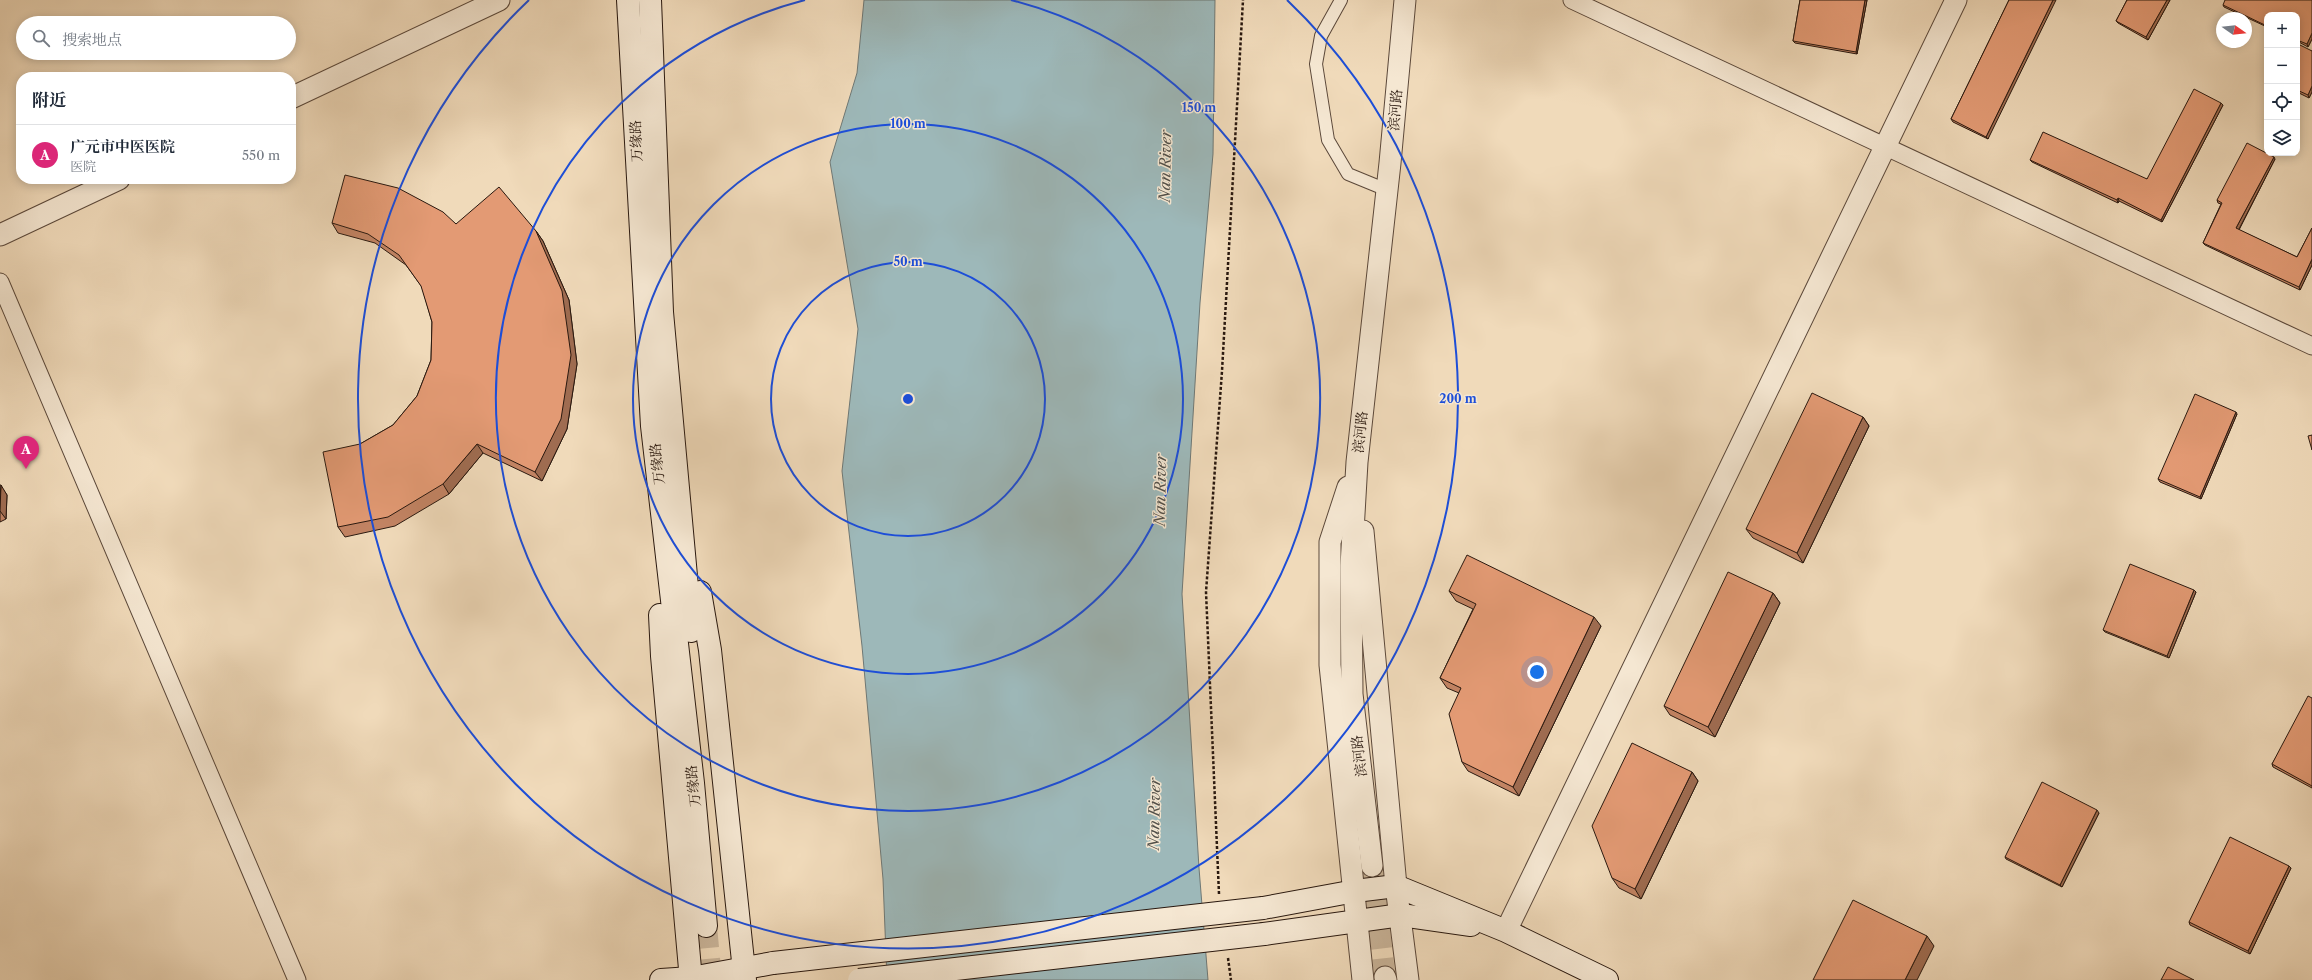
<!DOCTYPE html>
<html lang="zh">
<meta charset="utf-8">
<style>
:root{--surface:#fff;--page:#f6f6f7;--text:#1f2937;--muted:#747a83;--line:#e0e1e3;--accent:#db2777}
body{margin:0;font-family:"Libre Caslon Text","Noto Serif SC",serif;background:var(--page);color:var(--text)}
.controls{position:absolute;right:12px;top:12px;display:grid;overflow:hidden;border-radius:8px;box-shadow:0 2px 10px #0003}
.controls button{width:36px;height:36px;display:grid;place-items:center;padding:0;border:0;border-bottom:1px solid var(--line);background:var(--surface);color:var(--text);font:20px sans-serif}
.compass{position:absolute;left:2216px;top:12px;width:36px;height:36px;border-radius:50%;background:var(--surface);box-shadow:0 2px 10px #0003;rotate:104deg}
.you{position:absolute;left:1537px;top:672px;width:14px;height:14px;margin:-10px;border:3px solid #fff;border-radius:50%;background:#1a73e8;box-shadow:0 0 0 6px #1a73e833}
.badge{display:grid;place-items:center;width:26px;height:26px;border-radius:50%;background:var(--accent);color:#fff;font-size:13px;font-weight:700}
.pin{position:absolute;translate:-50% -33px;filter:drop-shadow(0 1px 2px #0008)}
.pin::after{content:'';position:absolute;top:21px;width:14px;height:12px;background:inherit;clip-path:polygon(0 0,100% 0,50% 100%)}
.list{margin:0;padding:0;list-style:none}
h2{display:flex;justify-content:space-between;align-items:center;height:52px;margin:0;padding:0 16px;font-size:17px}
h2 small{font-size:13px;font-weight:400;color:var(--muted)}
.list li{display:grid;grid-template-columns:26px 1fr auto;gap:12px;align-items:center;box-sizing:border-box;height:60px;padding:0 16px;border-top:1px solid var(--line)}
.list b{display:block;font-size:15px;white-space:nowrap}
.list p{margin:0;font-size:13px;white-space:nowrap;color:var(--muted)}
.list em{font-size:13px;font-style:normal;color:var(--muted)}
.icon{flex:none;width:22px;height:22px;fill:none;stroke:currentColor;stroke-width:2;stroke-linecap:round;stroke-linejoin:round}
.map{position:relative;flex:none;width:2312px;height:980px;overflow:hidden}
.search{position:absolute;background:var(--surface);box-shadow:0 2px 10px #0003;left:16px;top:16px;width:280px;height:44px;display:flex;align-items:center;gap:10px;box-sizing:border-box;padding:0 14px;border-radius:22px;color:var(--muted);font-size:15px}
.panel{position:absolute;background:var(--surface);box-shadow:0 2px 10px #0003;left:16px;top:72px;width:280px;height:112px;border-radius:16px}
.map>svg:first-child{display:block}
.water{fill:#9db8b9;stroke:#6f7875}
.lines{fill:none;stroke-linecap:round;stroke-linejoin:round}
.tertiary-tunnel{stroke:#c8b398;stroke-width:21;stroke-dasharray:21 10;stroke-linecap:butt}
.secondary-tunnel{stroke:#c8b398;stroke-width:22;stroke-dasharray:22 11;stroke-linecap:butt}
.pedestrian-casing{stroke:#5b483a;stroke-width:14}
.minor-casing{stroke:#5b483a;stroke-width:19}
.tertiary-casing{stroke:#5b483a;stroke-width:23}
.secondary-casing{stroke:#29180f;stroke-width:24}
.path{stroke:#29180f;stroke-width:2.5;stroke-dasharray:3 2;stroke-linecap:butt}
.pedestrian{stroke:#f5e7d2;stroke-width:12}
.minor{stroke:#f5e7d2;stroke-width:17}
.tertiary{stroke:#f5e7d2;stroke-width:21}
.secondary{stroke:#f5e7d2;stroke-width:22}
.secondary-bridge-casing{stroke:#29180f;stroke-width:24;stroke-linecap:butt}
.secondary-bridge{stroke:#f5e7d2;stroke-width:22}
.wall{fill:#c38464;stroke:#29180f}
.shaded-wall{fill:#9f6c51;stroke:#29180f}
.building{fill:#e39a74;stroke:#29180f}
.ring{fill:none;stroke:#1d4ed8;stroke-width:2}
.labels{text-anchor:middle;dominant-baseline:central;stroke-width:3;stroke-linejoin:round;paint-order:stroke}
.street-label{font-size:14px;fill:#29180f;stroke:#f5e7d2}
.water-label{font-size:15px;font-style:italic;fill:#52504a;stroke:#f5e7d2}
.centre{fill:#1d4ed8;stroke:#f5e7d2;stroke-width:2}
.ring-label{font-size:12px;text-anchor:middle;font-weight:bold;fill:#1d4ed8;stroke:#f5e7d2;stroke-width:3;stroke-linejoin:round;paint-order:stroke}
</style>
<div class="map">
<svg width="2312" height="980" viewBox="0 0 2312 980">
<rect width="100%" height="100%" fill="#f0daba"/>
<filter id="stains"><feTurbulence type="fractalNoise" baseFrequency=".005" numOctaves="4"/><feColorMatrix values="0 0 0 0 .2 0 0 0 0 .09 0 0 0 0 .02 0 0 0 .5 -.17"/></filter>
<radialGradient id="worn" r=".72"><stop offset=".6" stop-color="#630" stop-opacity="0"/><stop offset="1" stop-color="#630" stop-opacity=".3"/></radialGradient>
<polygon class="water" points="864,0 1215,0 1213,154 1200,303 1182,594 1199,868 1208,980 887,980 883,879 862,646 842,471 858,329 830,162 857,73"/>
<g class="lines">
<polyline class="tertiary-tunnel" points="1372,866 1385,977"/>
<polyline class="secondary-tunnel" points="706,926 711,980"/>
<defs>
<polyline id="pedestrian" points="1341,0 1321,36 1316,64 1328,140 1348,174 1387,190"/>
<g id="minor">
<polyline points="1572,0 2312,346"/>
<polyline points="0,282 297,980"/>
</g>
<g id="tertiary">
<polyline points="291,98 499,0"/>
<polyline points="0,235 119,179"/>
<polyline points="1348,487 1330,542 1330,665 1363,980"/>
<polyline points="1363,531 1396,886 1408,980"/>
<polyline points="1372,866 1352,694 1351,566 1357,462 1390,163 1405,0"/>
<polyline points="1506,931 1956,0"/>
<polyline points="1385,977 1386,980"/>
</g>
<g id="secondary">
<polyline points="628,0 652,426 693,783 706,926"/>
<polyline points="650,0 662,312 691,631"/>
<polyline points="700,592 710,650 745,980"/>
<polyline points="660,615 662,656 691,980"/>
<polyline points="1263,908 1355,891 1396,886 1506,931 1607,980"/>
<polyline points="1264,934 1401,915 1471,925"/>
<polyline points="661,980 691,978 773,963"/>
</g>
</defs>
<use href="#pedestrian" class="pedestrian-casing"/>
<use href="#minor" class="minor-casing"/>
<use href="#tertiary" class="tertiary-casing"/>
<use href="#secondary" class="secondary-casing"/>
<g class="path">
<polyline points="1219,894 1206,592 1222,371 1243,0"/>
<polyline points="1228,958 1231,980"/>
</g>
<use href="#pedestrian" class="pedestrian"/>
<use href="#minor" class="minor"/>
<use href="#tertiary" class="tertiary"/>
<use href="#secondary" class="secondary"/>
<defs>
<g id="secondary-bridge">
<polyline points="773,963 1263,908"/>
<polyline points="859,980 1264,934"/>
</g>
</defs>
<use href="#secondary-bridge" class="secondary-bridge-casing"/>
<use href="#secondary-bridge" class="secondary-bridge"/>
</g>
<g class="wall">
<polygon points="1800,0 1867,0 1857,54 1795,43 1793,41"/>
<polygon points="2009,0 1988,139 1953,122 1951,119"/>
<polygon points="2127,0 2170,0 2148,40 2118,23 2116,21"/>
<polygon points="2312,0 2312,39 2308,47 2297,41 2297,15 2267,15 2267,27 2224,7 2223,5"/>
<polygon points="2297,50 2312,51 2312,92 2309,98 2297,92"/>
<polygon points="2221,103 2223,105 2162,222 2119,201 2118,203 2032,162 2030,160 2147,179"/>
<polygon points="2275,159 2239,230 2297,257 2312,228 2312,265 2300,290 2205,245 2203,243 2221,204 2218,203 2217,200"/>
<polygon points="332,223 456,224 536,231 543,241 569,300 577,364 567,429 542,481 483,453 449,494 395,526 345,537 338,527 360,444 393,425 417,396 431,360 432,322 422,287 406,265 375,243 338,233"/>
<polygon points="2237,414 2201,499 2160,482 2158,479"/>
<polygon points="1863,417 1869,426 1803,563 1753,538 1746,529"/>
<polygon points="0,485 7,495 6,519 0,522"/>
<polygon points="1449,591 1601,626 1519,796 1468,771 1462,762 1459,693 1447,688 1440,678 1473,609 1456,601"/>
<polygon points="2196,592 2169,658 2105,632 2103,630"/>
<polygon points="1773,593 1780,603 1715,737 1670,715 1664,706"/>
<polygon points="2312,698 2312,788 2273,767 2272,764"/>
<polygon points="1692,772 1698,781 1641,899 1619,888 1612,878"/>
<polygon points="2099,813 2062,887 2006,859 2005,857"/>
<polygon points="2289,866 2291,868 2250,954 2190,925 2189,922"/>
</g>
<g class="shaded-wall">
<polygon points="1865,0 1867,0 1857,54 1856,52"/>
<polygon points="2053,0 2056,0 1988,139 1986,137"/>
<polygon points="2167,0 2170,0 2148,40 2146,37"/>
<polygon points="2312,33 2312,39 2308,47 2307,44"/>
<polygon points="2312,86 2312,92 2309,98 2308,95"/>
<polygon points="2221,103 2223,105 2162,222 2161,220"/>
<polygon points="2274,157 2275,159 2238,231 2236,228"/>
<polygon points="2118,198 2119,201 2118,203 2117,200"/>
<polygon points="536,231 543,241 569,300 577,364 567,429 542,481 535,472"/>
<polygon points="2312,259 2312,265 2300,290 2299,287"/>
<polygon points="2236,412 2237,414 2201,499 2200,497"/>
<polygon points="1863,417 1869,426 1803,563 1797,553"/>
<polygon points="477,444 483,453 449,494 443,484"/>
<polygon points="1,485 7,495 6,519 0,511"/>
<polygon points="2194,590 2196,592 2169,658 2167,656"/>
<polygon points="1773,593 1780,603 1715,737 1708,727"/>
<polygon points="1594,617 1601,626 1519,796 1513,787"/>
<polygon points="1692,772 1698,781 1641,899 1635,889"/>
<polygon points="2097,810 2099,813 2062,887 2060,885"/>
<polygon points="2289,866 2291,868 2250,954 2248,951"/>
<polygon points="1927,936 1934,946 1917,980 1905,980"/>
</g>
<g class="building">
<polygon points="1800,0 1865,0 1856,52 1793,41"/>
<polygon points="2009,0 2053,0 1986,137 1951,119"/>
<polygon points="2127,0 2167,0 2146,37 2116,21"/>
<polygon points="2225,0 2312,0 2312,33 2307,44 2297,40 2297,15 2267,15 2267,26 2223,5"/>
<polygon points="2300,45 2312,51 2312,86 2308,95 2297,90 2297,50"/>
<polygon points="2194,89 2221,103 2161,220 2118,198 2117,200 2030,160 2043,132 2147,179"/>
<polygon points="2247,143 2274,157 2236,228 2297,257 2312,228 2312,259 2299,287 2203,243 2222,203 2217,200"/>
<polygon points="345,175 398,188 443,212 456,224 499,187 536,231 562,291 571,355 561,419 535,472 477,444 443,484 388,517 338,527 323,452 360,444 393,425 417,396 431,360 432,322 421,286 399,255 368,234 332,223"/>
<polygon points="1812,393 1863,417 1797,553 1746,529"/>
<polygon points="2195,394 2236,412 2200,497 2158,479"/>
<polygon points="2312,435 2312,450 2308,436"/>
<polygon points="0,485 1,485 0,497"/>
<polygon points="1467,555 1594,617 1513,787 1462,762 1449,714 1461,688 1440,678 1476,604 1449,591"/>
<polygon points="2130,564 2194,590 2167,656 2103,630"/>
<polygon points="1728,572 1773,593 1708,727 1664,706"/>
<polygon points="2308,696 2312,698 2312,786 2272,764"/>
<polygon points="1632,743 1692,772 1635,889 1612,878 1592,826"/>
<polygon points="2042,782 2097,810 2060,885 2005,857"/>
<polygon points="2230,837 2289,866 2248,951 2189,922"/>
<polygon points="1853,900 1927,936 1905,980 1813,980"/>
<polygon points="2168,967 2194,980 2161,980"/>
</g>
<g class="ring">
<circle cx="908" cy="399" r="137"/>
<circle cx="908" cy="399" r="275"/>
<path d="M1011 0A412 412 0 1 1 805 0"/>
<path d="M1287 0A550 550 0 1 1 529 0"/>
</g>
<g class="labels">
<g class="street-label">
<text transform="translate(1395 110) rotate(-85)">滨河路</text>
<text transform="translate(636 141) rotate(-93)">万缘路</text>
<text transform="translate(1360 432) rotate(-84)">滨河路</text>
<text transform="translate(657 464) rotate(-96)">万缘路</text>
<text transform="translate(1359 756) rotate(-97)">滨河路</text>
<text transform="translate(693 786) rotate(-96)">万缘路</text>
</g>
<g class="water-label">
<text transform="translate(1165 166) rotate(-89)">Nan River</text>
<text transform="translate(1160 490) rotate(-89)">Nan River</text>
<text transform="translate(1154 814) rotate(-89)">Nan River</text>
</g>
</g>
<circle cx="908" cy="399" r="6" class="centre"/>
<g class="ring-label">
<text x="1199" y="112">150 m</text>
<text x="908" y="128">100 m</text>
<text x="908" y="266">50 m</text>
<text x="1458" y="403">200 m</text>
</g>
<rect width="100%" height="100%" filter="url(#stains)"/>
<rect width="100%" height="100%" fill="url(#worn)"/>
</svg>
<div class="controls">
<button>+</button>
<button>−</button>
<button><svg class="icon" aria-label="locate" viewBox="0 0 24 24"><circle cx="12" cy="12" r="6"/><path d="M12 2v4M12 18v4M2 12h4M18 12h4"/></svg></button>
<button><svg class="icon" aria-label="layers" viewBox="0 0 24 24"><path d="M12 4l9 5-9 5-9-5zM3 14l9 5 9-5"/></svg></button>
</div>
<svg class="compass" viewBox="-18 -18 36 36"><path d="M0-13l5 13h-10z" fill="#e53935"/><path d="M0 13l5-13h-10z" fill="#747a83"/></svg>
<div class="you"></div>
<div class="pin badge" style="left:26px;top:469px">A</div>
<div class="search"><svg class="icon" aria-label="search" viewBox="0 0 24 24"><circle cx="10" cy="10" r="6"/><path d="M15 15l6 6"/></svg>搜索地点</div>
<section class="panel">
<h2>附近<small></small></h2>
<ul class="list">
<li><span class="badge">A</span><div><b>广元市中医医院</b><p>医院</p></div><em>550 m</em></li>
</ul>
</section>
</div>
